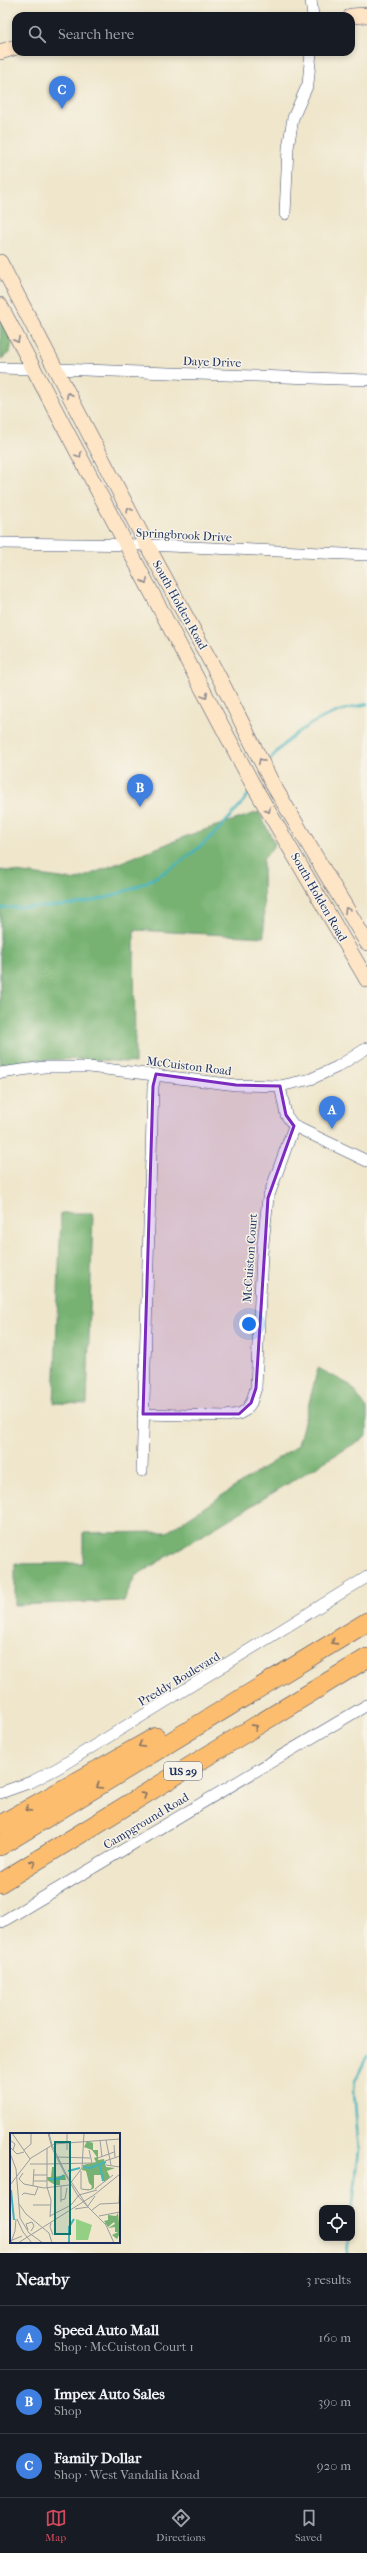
<!DOCTYPE html>
<meta charset="utf-8">
<style>
:root{--surface:#171b24;--page:#20242c;--text:#f1f3f6;--muted:#9ea1a6;--line:#363941;--accent:#d1495b}
body{margin:0;font-family:"IM FELL French Canon",serif;background:var(--page);color:var(--text)}
.controls{position:absolute;right:12px;bottom:12px;display:grid;overflow:hidden;border-radius:8px;box-shadow:0 2px 6px #0003}
.controls button{width:36px;height:36px;display:grid;place-items:center;padding:0;border:0;border-bottom:1px solid var(--line);background:var(--surface);color:var(--text);font:20px sans-serif}
.you{position:absolute;left:249px;top:1324px;width:14px;height:14px;margin:-10px;border:3px solid #fff;border-radius:50%;background:#1a73e8;box-shadow:0 0 0 6px #1a73e833}
.badge{display:grid;place-items:center;width:26px;height:26px;border-radius:50%;background:var(--accent);color:#fff;font-size:13px;font-weight:700}
.pin{position:absolute;translate:-50% -33px;filter:drop-shadow(0 1px 2px #0008)}
.pin::after{content:'';position:absolute;top:21px;width:14px;height:12px;background:inherit;clip-path:polygon(0 0,100% 0,50% 100%)}
.list{margin:0;padding:0;list-style:none}
h2{display:flex;justify-content:space-between;align-items:center;height:52px;margin:0;padding:0 16px;font-size:17px}
h2 small{font-size:13px;font-weight:400;color:var(--muted)}
.list li{display:grid;grid-template-columns:26px 1fr auto;gap:12px;align-items:center;box-sizing:border-box;height:64px;padding:0 16px;border-top:1px solid var(--line)}
.list b{display:block;font-size:15px;white-space:nowrap}
.list p{margin:0;font-size:13px;white-space:nowrap;color:var(--muted)}
.list em{font-size:13px;font-style:normal;color:var(--muted)}
.icon{flex:none;width:22px;height:22px;fill:none;stroke:currentColor;stroke-width:2;stroke-linecap:round;stroke-linejoin:round}
.map{position:relative;flex:none;width:367px;height:2253px;overflow:hidden}
.search{position:absolute;background:var(--surface);box-shadow:0 2px 6px #0003;left:12px;right:12px;top:12px;height:44px;display:flex;align-items:center;gap:10px;box-sizing:border-box;padding:0 14px;border-radius:12px;color:var(--muted);font-size:15px}
.sheet{height:244px;background:var(--surface)}
nav{display:flex;justify-content:space-around;align-items:center;box-sizing:border-box;height:56px;border-top:1px solid var(--line);background:var(--surface);font-size:11px;color:var(--muted)}
nav a{display:grid;justify-items:center;gap:2px}
nav .on{color:var(--accent)}
.map>svg:first-child{display:block}
.forest{fill:#77b272;stroke:#497068}
.lines{fill:none;stroke-linecap:round;stroke-linejoin:round}
.stream{stroke:#45b4be;stroke-width:2.5}
.street-casing{stroke:#3b4a6e;stroke-width:12}
.secondary-casing{stroke:#3b4a6e;stroke-width:16}
.highway-casing{stroke:#3b4a6e;stroke-width:20}
.street{stroke:#fff;stroke-width:11}
.secondary{stroke:#fee5c5;stroke-width:15}
.highway{stroke:#fcbd6e;stroke-width:19}
.oneway{stroke:#8c8a92}
.oneway2{stroke:#806f65}
.marked{fill:#7b2cbf;fill-opacity:0.2;stroke:#7b2cbf;stroke-width:3;stroke-linejoin:round}
.labels{text-anchor:middle;dominant-baseline:central;stroke-width:3;stroke-linejoin:round;paint-order:stroke}
.shield{fill:#f7f3e8;stroke:#5d6a87;stroke-width:1}
.shield-label{font-size:11px;font-weight:bold;fill:#1b2f5e}
.street-label{font-size:12px;fill:#1b2f5e;stroke:#f7f3e8}
.inset-river{fill:none;stroke:#45b4be;stroke-width:2}
.inset-road{fill:none;stroke:#9a9d9f;stroke-width:1}
.view{fill:#0f766e;fill-opacity:0.15;stroke:#0f766e;stroke-width:2}
.inset-edge{fill:none;stroke:#1b2f5e;stroke-width:2}
</style>
<div class="map">
<svg width="367" height="2253" viewBox="0 0 367 2253">
<rect width="100%" height="100%" fill="#f7f3e8"/>
<filter id="ink" filterUnits="userSpaceOnUse"><feTurbulence type="fractalNoise" baseFrequency=".025" numOctaves="2"/><feDisplacementMap in="SourceGraphic" scale="8" xChannelSelector="R" yChannelSelector="G"/><feConvolveMatrix kernelMatrix="1 2 1 2 8 2 1 2 1" color-interpolation-filters="sRGB"/></filter>
<filter id="wash" filterUnits="userSpaceOnUse"><feTurbulence type="fractalNoise" baseFrequency=".012" numOctaves="4" result="noise"/><feDisplacementMap in="SourceGraphic" scale="16" xChannelSelector="R" yChannelSelector="G"/><feGaussianBlur stdDeviation="0.9" result="paint"/><feColorMatrix in="noise" values="0 0 0 0 0 0 0 0 0 0 0 0 0 0 0 0 0 1.4 0 .05"/><feComposite in="paint" operator="in"/></filter>
<g filter="url(#wash)">
<rect width="100%" height="100%" fill="#efe6cb"/>
<g class="forest">
<polygon points="0,319 12,342 10,352 1,359"/>
<path d="M259,812L275,844L263,860L264,937L134,930L135,1063C88,1058 47,1058 0,1065V870L76,880L192,834Z"/>
<polygon points="61,1213 93,1213 87,1404 54,1403"/>
<polygon points="318,1368 350,1385 367,1409 367,1436 135,1576 124,1601 15,1605 15,1564 83,1563 83,1533 167,1532 298,1445"/>
</g>
<g class="lines">
<g class="stream">
<path d="M268,762C294,729 325,712 367,704"/>
<path d="M0,908C27,906 55,908 82,903C152,891 210,848 251,791"/>
<polyline points="352,2213 359,2151 354,2091 355,2081 367,2056"/>
<polyline points="347,2253 349,2238"/>
</g>
</g>
</g>
<g filter="url(#ink)">
<g class="lines">
<defs>
<g id="street">
<polyline points="311,0 313,16"/>
<polyline points="285,214 288,148 293,118 308,84 311,52"/>
<polyline points="0,368 32,369"/>
<polyline points="56,369 367,380"/>
<polyline points="0,543 147,545 367,555"/>
<polyline points="0,1073 44,1067 89,1067 236,1085 280,1086 311,1079 337,1067 367,1048"/>
<polyline points="280,1086 286,1115 294,1126 367,1161"/>
<polyline points="143,1414 226,1416 239,1414 246,1410 251,1403 256,1388 262,1253 268,1198 294,1126"/>
<polyline points="142,1471 153,1086 156,1074"/>
<polyline points="0,1793 31,1782 58,1768 367,1577"/>
<polyline points="0,1923 367,1705"/>
</g>
<g id="secondary">
<polyline points="351,16 367,15"/>
<polyline points="0,52 16,47"/>
<polyline points="0,262 147,545 220,679 272,783 367,943"/>
<polyline points="0,305 252,783 367,980"/>
</g>
<g id="highway">
<polyline points="0,1825 156,1737"/>
<polyline points="0,1846 367,1622"/>
<polyline points="0,1883 367,1658"/>
</g>
</defs>
<use href="#street" class="street-casing"/>
<use href="#secondary" class="secondary-casing"/>
<use href="#highway" class="highway-casing"/>
<use href="#street" class="street"/>
<use href="#secondary" class="secondary"/>
<use href="#highway" class="highway"/>
</g>
<defs><path id="oneway-chevron" d="M-2-3.5L2.5 0L-2 3.5" fill="none" stroke-width="1.6" stroke-linecap="round" stroke-linejoin="round"/></defs>
<g class="oneway">
<use href="#oneway-chevron" transform="translate(17 340) rotate(63)"/>
<use href="#oneway-chevron" transform="translate(69 395) rotate(-117)"/>
<use href="#oneway-chevron" transform="translate(79 455) rotate(61)"/>
<use href="#oneway-chevron" transform="translate(129 510) rotate(-117)"/>
<use href="#oneway-chevron" transform="translate(145 581) rotate(65)"/>
<use href="#oneway-chevron" transform="translate(205 696) rotate(62)"/>
<use href="#oneway-chevron" transform="translate(261 761) rotate(-116)"/>
<use href="#oneway-chevron" transform="translate(268 810) rotate(60)"/>
<use href="#oneway-chevron" transform="translate(347 910) rotate(-121)"/>
</g>
<g class="oneway2">
<use href="#oneway-chevron" transform="translate(334 1642) rotate(148)"/>
<use href="#oneway-chevron" transform="translate(255 1727) rotate(-32)"/>
<use href="#oneway-chevron" transform="translate(141 1745) rotate(150)"/>
<use href="#oneway-chevron" transform="translate(99 1786) rotate(149)"/>
<use href="#oneway-chevron" transform="translate(144 1795) rotate(-32)"/>
<use href="#oneway-chevron" transform="translate(28 1809) rotate(150)"/>
<use href="#oneway-chevron" transform="translate(33 1863) rotate(-32)"/>
</g>
</g>
<path class="marked" d="M156,1074L236,1085L280,1086L286,1115L294,1126L268,1198L256,1388L251,1403L239,1414H143L153,1086Z"/>
<g class="labels">
<rect class="shield" x="164" y="1762" width="38" height="18" rx="3"/>
<g class="shield-label">
<text x="183" y="1771">US 29</text>
</g>
<g class="street-label">
<text transform="translate(212 362) rotate(2)">Daye Drive</text>
<text transform="translate(184 535) rotate(3)">Springbrook Drive</text>
<text transform="translate(180 605) rotate(61)">South Holden Road</text>
<text transform="translate(319 897) rotate(60)">South Holden Road</text>
<text transform="translate(189 1066) rotate(7)">McCuiston Road</text>
<text transform="translate(250 1258) rotate(-86)">McCuiston Court</text>
<text transform="translate(179 1679) rotate(-31)">Preddy Boulevard</text>
<text transform="translate(146 1821) rotate(-31)">Campground Road</text>
</g>
</g>
<g transform="translate(10 2133)">
<rect width="110" height="110" fill="#efe6cb"/>
<path d="M66,86L82,92L78,107H66Z" fill="#94d084"/>
<path d="M77,8L83,10V17H88V27L94,26L96,34L105,35L97,38L100,44L94,49L91,42H84V55L81,57L71,56H81L82,53L79,50L76,38L72,37L73,32L86,29L84,25L87,24L82,17L74,14ZM42,34H45V44L55,42L56,47H50V52H45L37,47V44H41ZM108,80L110,100L107,106L102,102L108,99H105V94L98,95L105,91L104,89L98,94L94,88L98,87V82L106,83Z" fill="#77b272"/>
<path class="inset-river" d="M90,33L93,48M73,34L80,35L96,29M58,38L70,35M39,46H49L54,42M1,57L4,87M59,110V94L64,86"/>
<path class="inset-road" d="M2,0L20,26M38,0L42,15L55,41L68,63L78,74L56,41L42,12L39,0M0,7L5,11L3,17M90,7L92,24M96,7L101,32M104,12L105,24M0,14L7,21L14,19M37,15V54L41,67L40,84M14,17L21,11V0M57,17V0M0,20L6,36L10,85L19,100L33,110M47,24L80,25M88,25L104,19M95,28L110,23M20,31H37M37,31L82,30L79,17M96,32L110,34M71,38V56L79,57M13,40L9,46L14,51L34,55L59,52L72,35L74,0M24,42H37M24,48H37M0,52L21,25L44,11L110,6M23,53L24,36M45,53V71M85,56L103,42M12,62L14,60L25,62L28,54M69,62L87,57M51,67L55,66L57,55M51,69V53M109,70L110,48M9,71L16,81L39,100L42,110M23,72H41M78,73L85,63M65,76L78,74L96,92M82,77L90,71L110,70M40,83L61,72L69,62M89,83L110,79M7,86L13,99L22,110M41,90L40,94L43,102M95,90L104,110M18,97L16,91L22,89L24,93L21,98M0,108L12,103M1,109L5,98L6,86M8,110L84,62L110,41"/>
<path class="view" d="M45,9H60V101H45Z"/>
<rect width="110" height="110" class="inset-edge"/>
</g>
</svg>
<div class="controls">
<button><svg class="icon" aria-label="locate" viewBox="0 0 24 24"><circle cx="12" cy="12" r="6"/><path d="M12 2v4M12 18v4M2 12h4M18 12h4"/></svg></button>
</div>
<div class="you"></div>
<div class="pin badge" style="left:332px;top:1129px;background:#3f7fe0">A</div>
<div class="pin badge" style="left:140px;top:807px;background:#3f7fe0">B</div>
<div class="pin badge" style="left:62px;top:109px;background:#3f7fe0">C</div>
<div class="search"><svg class="icon" aria-label="search" viewBox="0 0 24 24"><circle cx="10" cy="10" r="6"/><path d="M15 15l6 6"/></svg>Search here</div>
</div>
<section class="sheet">
<h2>Nearby<small>3 results</small></h2>
<ul class="list">
<li><span class="badge" style="background:#3f7fe0">A</span><div><b>Speed Auto Mall</b><p>Shop · McCuiston Court 1</p></div><em>160 m</em></li>
<li><span class="badge" style="background:#3f7fe0">B</span><div><b>Impex Auto Sales</b><p>Shop</p></div><em>390 m</em></li>
<li><span class="badge" style="background:#3f7fe0">C</span><div><b>Family Dollar</b><p>Shop · West Vandalia Road</p></div><em>920 m</em></li>
</ul>
</section>
<nav>
<a class="on"><svg class="icon" aria-label="map" viewBox="0 0 24 24"><path d="M3 6l6-2 6 2 6-2v14l-6 2-6-2-6 2zM9 4v14M15 6v14"/></svg>Map</a>
<a><svg class="icon" aria-label="directions" viewBox="0 0 24 24"><path d="M12 3l9 9-9 9-9-9zM9 14v-3h6M13 9l2 2-2 2"/></svg>Directions</a>
<a><svg class="icon" aria-label="saved" viewBox="0 0 24 24"><path d="M7 4h10v16l-5-4-5 4z"/></svg>Saved</a>
</nav>
